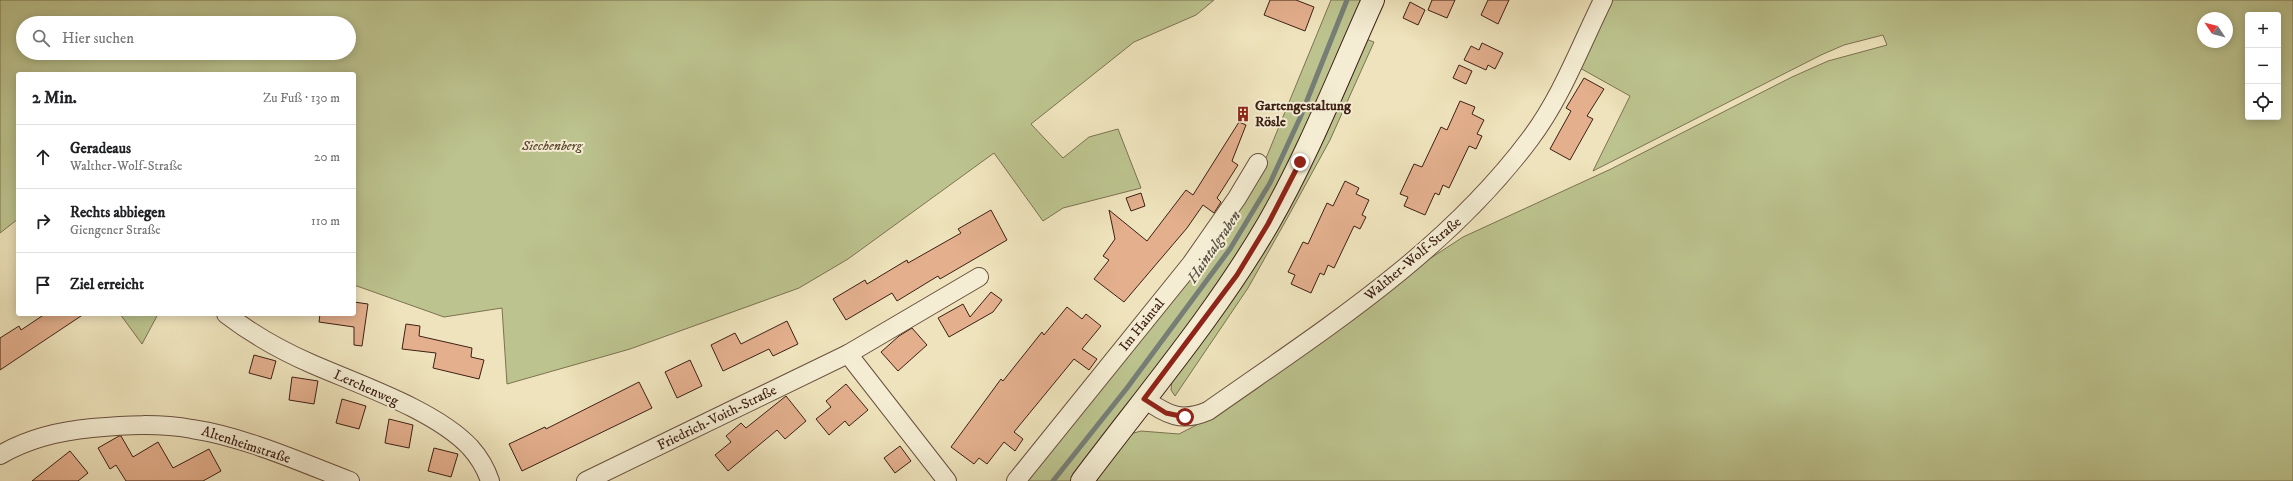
<!DOCTYPE html>
<html lang="de">
<meta charset="utf-8">
<style>
:root{--surface:#fff;--page:#f6f6f6;--text:#202124;--muted:#757577;--line:#e0e0e0}
body{margin:0;font-family:"IM FELL DW Pica",serif;background:var(--page);color:var(--text)}
.controls{position:absolute;right:12px;top:12px;display:grid;overflow:hidden;border-radius:4px;box-shadow:0 2px 10px #0003}
.controls button{width:36px;height:36px;display:grid;place-items:center;padding:0;border:0;border-bottom:1px solid var(--line);background:var(--surface);color:var(--text);font:20px sans-serif}
.compass{position:absolute;left:2197px;top:12px;width:36px;height:36px;border-radius:50%;background:var(--surface);box-shadow:0 2px 10px #0003;rotate:305deg}
.stop{position:absolute;width:12px;height:12px;margin:-9px;border:3px solid #8f2418;border-radius:50%;background:#fff}
.stop.end{background:#8f2418;border-color:#fff;box-shadow:0 1px 4px #0008}
.list{margin:0;padding:0;list-style:none}
h2{display:flex;justify-content:space-between;align-items:center;height:52px;margin:0;padding:0 16px;font-size:17px}
h2 small{font-size:13px;font-weight:400;color:var(--muted)}
.list li{display:grid;grid-template-columns:26px 1fr auto;gap:12px;align-items:center;box-sizing:border-box;height:64px;padding:0 16px;border-top:1px solid var(--line)}
.list b{display:block;font-size:15px;white-space:nowrap}
.list p{margin:0;font-size:13px;white-space:nowrap;color:var(--muted)}
.list em{font-size:13px;font-style:normal;color:var(--muted)}
.icon{flex:none;width:22px;height:22px;fill:none;stroke:currentColor;stroke-width:2;stroke-linecap:round;stroke-linejoin:round}
.map{position:relative;flex:none;width:2293px;height:481px;overflow:hidden}
.search{position:absolute;background:var(--surface);box-shadow:0 2px 10px #0003;left:16px;top:16px;width:340px;height:44px;display:flex;align-items:center;gap:10px;box-sizing:border-box;padding:0 14px;border-radius:22px;color:var(--muted);font-size:15px}
.panel{position:absolute;background:var(--surface);box-shadow:0 2px 10px #0003;left:16px;top:72px;width:340px;height:244px;border-radius:4px}
.map>svg:first-child{display:block}
.green{fill:#bcc38e;stroke:#7d7252;fill-rule:evenodd}
.lines{fill:none;stroke-linecap:round;stroke-linejoin:round}
.stream{stroke:#767e76;stroke-width:5}
.building{fill:#e3af8d;stroke:#3e2015}
.minor-casing{stroke:#6a513f;stroke-width:20}
.secondary-casing{stroke:#3e2015;stroke-width:24}
.minor{stroke:#f4edd3;stroke-width:18}
.secondary{stroke:#f4edd3;stroke-width:22}
.route{stroke:#8f2418;stroke-width:5}
.labels{text-anchor:middle;dominant-baseline:central;stroke-width:4;stroke-linejoin:round;paint-order:stroke}
.poi-label{font-size:14px;font-weight:bold;fill:#3e2015;stroke:#f4edd3;text-anchor:start}
.park-label{font-size:14px;font-style:italic;fill:#5e4933;stroke:#f4edd3}
.street-label{font-size:14px;fill:#3e2015;stroke:#f4edd3}
.water-label{font-size:15px;font-style:italic;fill:#5a4f46;stroke:#f4edd3}
</style>
<div class="map">
<svg width="2293" height="481" viewBox="0 0 2293 481">
<rect width="100%" height="100%" fill="#eee3bc"/>
<filter id="stains"><feTurbulence type="fractalNoise" baseFrequency=".005" numOctaves="4"/><feColorMatrix values="0 0 0 0 .2 0 0 0 0 .09 0 0 0 0 .02 0 0 0 .5 -.17"/></filter>
<radialGradient id="worn" r=".72"><stop offset=".6" stop-color="#630" stop-opacity="0"/><stop offset="1" stop-color="#630" stop-opacity=".3"/></radialGradient>
<g class="green">
<path d="M0,0H1214L1196,15L1134,42L1031,124L1063,158L1089,137L1118,129L1141,188L1063,208L1043,221L994,153L848,259L799,288L630,349L507,384L502,308L444,317L354,285V74H18V219L0,233ZM23,23H349V53H23Z"/>
<polygon points="1331,0 1364,0 1302,144 1228,275 1072,481 1022,481 1262,168"/>
<path d="M1610,0H2293V481H1091L1130,434L1141,431L1179,434L1214,416L1414,269L1463,237L1611,169L1792,77L1828,61L1887,45L1883,35L1844,45L1821,55L1593,171L1630,96L1580,68ZM2248,15H2278V117H2248ZM2203,18H2227V42H2203Z"/>
<polygon points="1366,39 1374,42 1330,140 1289,215 1248,288 1175,396 1171,390 1172,379"/>
<polygon points="120,314 158,314 142,344"/>
</g>
<g class="lines">
<polyline class="stream" points="1053,481 1127,388 1230,249 1270,183 1300,118 1347,0"/>
</g>
<g class="building">
<polygon points="1270,0 1296,0 1314,7 1305,31 1264,15"/>
<polygon points="1432,0 1455,0 1447,18 1428,10"/>
<polygon points="1488,0 1509,0 1498,24 1481,15"/>
<polygon points="1410,2 1425,10 1418,25 1403,18"/>
<polygon points="1482,43 1503,53 1495,69 1488,65 1486,70 1464,60 1471,46 1479,50"/>
<polygon points="1459,65 1472,71 1466,84 1453,78"/>
<polygon points="1584,78 1604,89 1587,116 1593,119 1570,160 1550,149 1571,111 1566,108"/>
<polygon points="1460,101 1475,107 1472,114 1484,120 1477,134 1482,136 1476,149 1469,146 1449,188 1443,185 1439,195 1435,193 1425,215 1404,206 1408,197 1400,194 1414,164 1422,167 1441,127 1447,130"/>
<polygon points="1239,122 1246,125 1232,161 1238,165 1217,198 1221,202 1214,213 1203,205 1187,228 1124,302 1094,279 1109,260 1103,256 1115,239 1109,210 1147,241 1186,190 1193,195"/>
<polygon points="1345,181 1359,188 1356,194 1369,200 1362,215 1366,217 1360,229 1354,226 1334,268 1328,265 1324,275 1320,273 1311,293 1291,284 1295,275 1288,272 1303,242 1308,244 1327,203 1333,206"/>
<polygon points="1141,193 1145,206 1131,211 1126,198"/>
<polygon points="991,210 1007,240 940,279 938,276 897,301 892,293 846,320 833,299 865,280 867,284 907,260 908,263 961,233 958,229"/>
<polygon points="991,292 1002,300 993,312 949,337 938,318 963,304 970,317"/>
<polygon points="354,302 368,304 362,346 354,345 354,327 319,322 320,314 354,314"/>
<polygon points="1067,307 1082,319 1086,314 1101,326 1082,349 1097,359 1089,370 1074,359 1014,432 1023,439 1015,451 1004,442 987,464 979,458 974,464 951,447 1001,379 1003,381 1042,332 1044,335"/>
<polygon points="45,314 84,314 0,370 0,338 19,326 21,330"/>
<polygon points="787,321 798,344 773,356 769,349 723,371 711,345 735,333 741,344"/>
<polygon points="406,324 420,326 419,336 472,348 471,357 484,360 479,379 433,368 436,353 402,349"/>
<polygon points="912,328 927,345 898,371 881,352 899,336"/>
<polygon points="254,355 276,361 271,379 249,373"/>
<polygon points="690,360 702,386 677,398 665,372"/>
<polygon points="292,377 318,381 314,404 289,400"/>
<polygon points="639,382 652,408 522,471 509,444 545,427 546,429"/>
<polygon points="846,384 868,410 849,426 845,421 829,435 816,419 831,407 826,401"/>
<polygon points="786,396 806,421 785,439 777,430 728,471 715,455 731,442 726,436 741,423 746,428"/>
<polygon points="342,399 366,406 359,429 336,423"/>
<polygon points="389,419 413,425 409,448 385,443"/>
<polygon points="119,436 121,436 133,457 158,442 173,468 209,449 221,471 203,481 126,481 116,465 110,469 98,448"/>
<polygon points="900,446 911,461 895,473 884,458"/>
<polygon points="434,448 458,454 451,477 428,471"/>
<polygon points="70,451 88,473 78,481 32,481"/>
</g>
<g class="lines">
<defs>
<g id="minor">
<path d="M226,314C252,334 282,351 312,364C360,385 435,410 470,447C479,457 486,469 490,481"/>
<polyline points="848,354 947,481"/>
<path d="M1144,399C1167,414 1180,423 1208,411C1323,330 1444,254 1530,139C1561,98 1580,47 1603,0"/>
<path d="M0,455C29,438 59,431 92,428C125,425 159,423 192,429C245,437 300,462 350,481"/>
<polyline points="586,481 848,354 979,277"/>
<polyline points="1016,481 1191,264 1237,198 1258,163"/>
</g>
<path id="secondary" d="M1082,481C1145,397 1215,315 1268,224C1309,153 1339,75 1373,0"/>
</defs>
<use href="#minor" class="minor-casing"/>
<use href="#secondary" class="secondary-casing"/>
<use href="#minor" class="minor"/>
<use href="#secondary" class="secondary"/>
</g>
<g class="lines">
<polyline class="route" points="1185,417 1166,413 1144,399 1237,275 1268,224 1300,162"/>
</g>
<defs>
<symbol id="building-bare" viewBox="-9 -9 18 18"><path d="M-4-6H4V6H1V3H-1V6H-4ZM-2.5-4.3h1.7v1.8h-1.7ZM.8-4.3h1.7v1.8H.8ZM-2.5-1h1.7V.8h-1.7ZM.8-1h1.7V.8H.8Z" fill="#8f2418" stroke="#f4edd3" stroke-width="2.5" paint-order="stroke"/></symbol>
</defs>
<g fill-rule="evenodd">
<use href="#building-bare" x="1232" y="103" width="22" height="22"/>
</g>
<g class="labels">
<g class="poi-label">
<text x="1255" y="106">Gartengestaltung<tspan x="1255" dy="16">Rösle</tspan></text>
</g>
<g class="park-label">
<text x="552" y="146">Siechenberg</text>
</g>
<g class="street-label">
<text transform="translate(1413 259) rotate(-40)">Walther-Wolf-Straße</text>
<text transform="translate(1142 325) rotate(-51)">Im Haintal</text>
<text transform="translate(366 388) rotate(24)">Lerchenweg</text>
<text transform="translate(717 418) rotate(-26)">Friedrich-Voith-Straße</text>
<text transform="translate(246 445) rotate(18)">Altenheimstraße</text>
</g>
<g class="water-label">
<text transform="translate(1214 247) rotate(-56)">Haintalgraben</text>
</g>
</g>
<rect width="100%" height="100%" filter="url(#stains)"/>
<rect width="100%" height="100%" fill="url(#worn)"/>
</svg>
<div class="controls">
<button>+</button>
<button>−</button>
<button><svg class="icon" aria-label="locate" viewBox="0 0 24 24"><circle cx="12" cy="12" r="6"/><path d="M12 2v4M12 18v4M2 12h4M18 12h4"/></svg></button>
</div>
<svg class="compass" viewBox="-18 -18 36 36"><path d="M0-13l5 13h-10z" fill="#e53935"/><path d="M0 13l5-13h-10z" fill="#757577"/></svg>
<div class="stop" style="left:1185px;top:417px"></div>
<div class="stop end" style="left:1300px;top:162px"></div>
<div class="search"><svg class="icon" aria-label="search" viewBox="0 0 24 24"><circle cx="10" cy="10" r="6"/><path d="M15 15l6 6"/></svg>Hier suchen</div>
<section class="panel">
<h2>2 Min.<small>Zu Fuß · 130 m</small></h2>
<ul class="list">
<li><svg class="icon" aria-label="ahead" viewBox="0 0 24 24"><path d="M12 20V5M6 11l6-6 6 6"/></svg><div><b>Geradeaus</b><p>Walther-Wolf-Straße</p></div><em>20 m</em></li>
<li><svg class="icon" aria-label="right" viewBox="0 0 24 24"><path d="M7 20v-9h11M14 6l5 5-5 5"/></svg><div><b>Rechts abbiegen</b><p>Giengener Straße</p></div><em>110 m</em></li>
<li><svg class="icon" aria-label="arrive" viewBox="0 0 24 24"><path d="M6 21V4h12l-3 4 3 4H6"/></svg><div><b>Ziel erreicht</b></div></li>
</ul>
</section>
</div>
